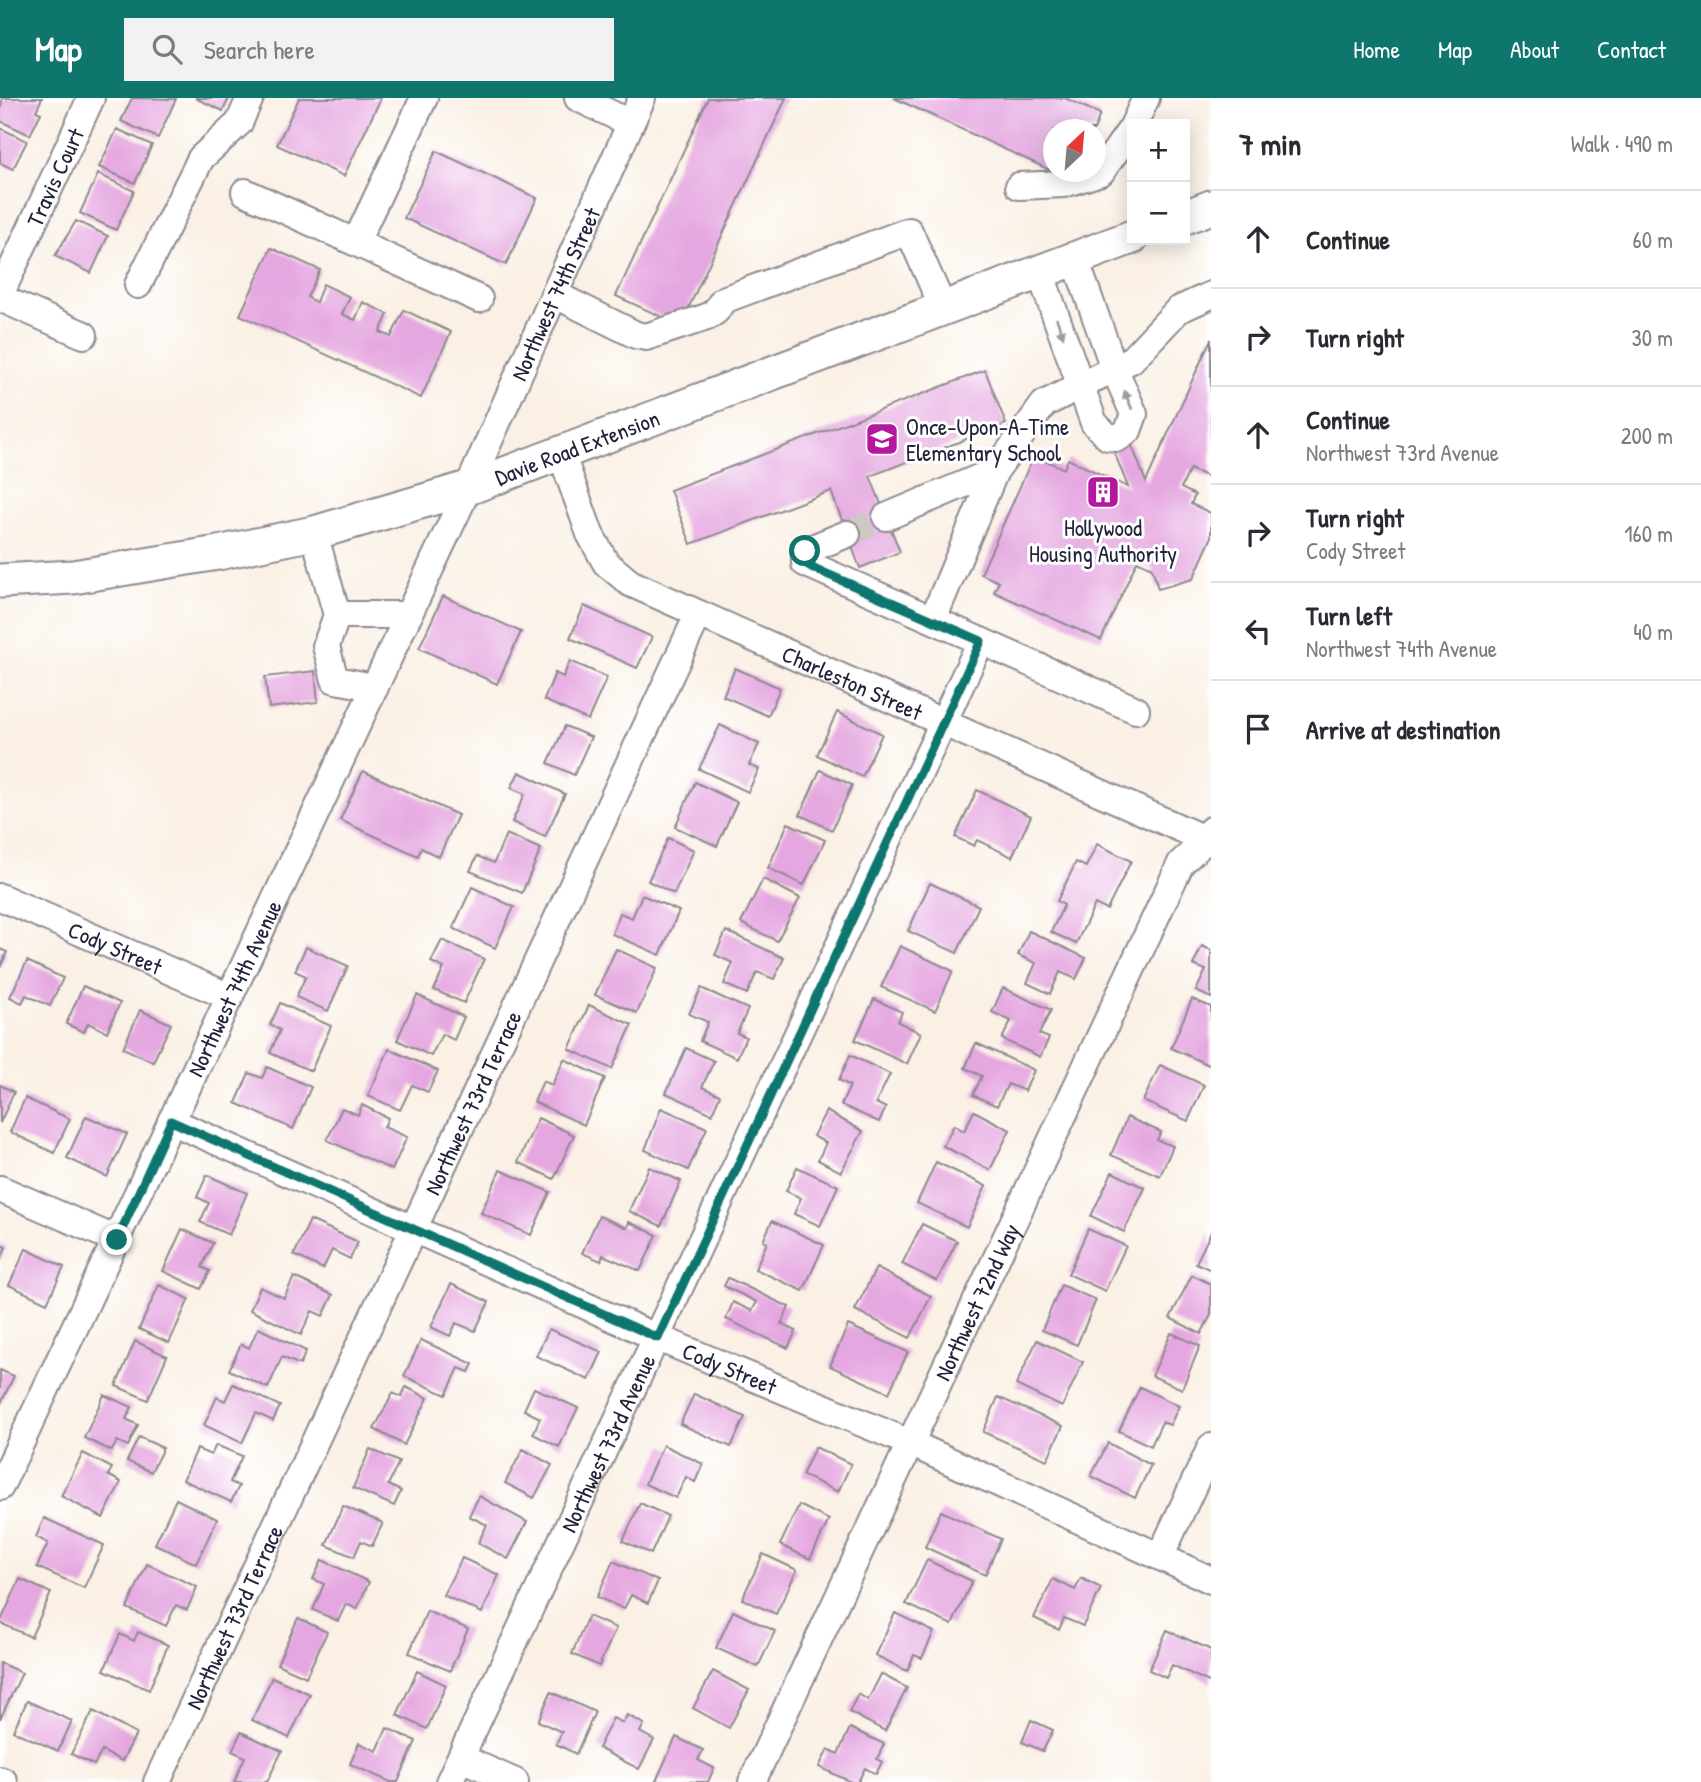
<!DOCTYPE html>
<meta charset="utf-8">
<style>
:root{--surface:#fff;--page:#f2f2f3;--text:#2b2b33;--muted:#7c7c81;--line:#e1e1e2;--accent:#0f766e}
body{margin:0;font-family:"Patrick Hand",sans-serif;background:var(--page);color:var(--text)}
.controls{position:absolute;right:21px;top:21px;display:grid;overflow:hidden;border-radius:0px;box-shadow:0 4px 18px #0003}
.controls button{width:63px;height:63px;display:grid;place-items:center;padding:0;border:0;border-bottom:2px solid var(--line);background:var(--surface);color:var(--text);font:35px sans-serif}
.compass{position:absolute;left:1043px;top:21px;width:63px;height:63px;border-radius:50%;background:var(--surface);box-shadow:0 4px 18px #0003;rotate:26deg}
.stop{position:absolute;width:21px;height:21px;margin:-16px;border:5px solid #0f766e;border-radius:50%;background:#fff}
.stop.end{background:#0f766e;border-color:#fff;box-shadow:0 2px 7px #0008}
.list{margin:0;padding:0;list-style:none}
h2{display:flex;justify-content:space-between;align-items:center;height:91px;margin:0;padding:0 28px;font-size:30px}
h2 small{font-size:23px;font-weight:400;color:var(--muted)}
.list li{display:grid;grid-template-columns:46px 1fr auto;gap:21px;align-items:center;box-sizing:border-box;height:98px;padding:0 28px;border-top:2px solid var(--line)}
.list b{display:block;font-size:26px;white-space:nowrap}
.list p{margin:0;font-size:23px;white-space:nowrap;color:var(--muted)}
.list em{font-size:23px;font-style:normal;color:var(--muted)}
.icon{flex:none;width:38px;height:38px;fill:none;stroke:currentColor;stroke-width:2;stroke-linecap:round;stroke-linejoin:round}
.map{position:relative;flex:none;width:1211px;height:1684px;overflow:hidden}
header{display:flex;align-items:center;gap:42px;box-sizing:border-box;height:98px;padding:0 35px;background:var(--accent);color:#fff}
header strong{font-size:33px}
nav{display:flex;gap:38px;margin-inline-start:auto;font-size:24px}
.search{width:490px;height:63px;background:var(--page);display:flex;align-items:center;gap:18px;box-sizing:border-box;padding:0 24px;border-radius:0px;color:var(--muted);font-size:26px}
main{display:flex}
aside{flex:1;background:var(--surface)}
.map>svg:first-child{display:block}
.building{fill:#e5a7e0}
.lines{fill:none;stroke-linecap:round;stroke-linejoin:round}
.minor-tunnel{stroke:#cfc7c2;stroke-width:26;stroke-dasharray:26 13;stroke-linecap:butt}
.minor-casing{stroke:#8e8990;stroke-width:30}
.major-casing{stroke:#8e8990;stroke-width:37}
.minor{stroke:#fff;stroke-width:26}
.major{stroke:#fff;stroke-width:33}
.oneway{fill:#9c9ca7}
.route{stroke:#0f766e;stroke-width:9}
.labels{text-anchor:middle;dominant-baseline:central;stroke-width:6;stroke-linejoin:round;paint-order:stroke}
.street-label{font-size:23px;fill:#22223b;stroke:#fff}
.poi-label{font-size:23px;fill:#22223b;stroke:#fff;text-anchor:start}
</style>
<header>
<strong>Map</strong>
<div class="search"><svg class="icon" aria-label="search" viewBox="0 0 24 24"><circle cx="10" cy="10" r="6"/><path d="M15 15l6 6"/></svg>Search here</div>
<nav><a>Home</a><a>Map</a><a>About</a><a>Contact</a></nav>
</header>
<main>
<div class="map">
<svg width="1211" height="1684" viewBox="0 0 1211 1684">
<rect width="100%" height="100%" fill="#fff"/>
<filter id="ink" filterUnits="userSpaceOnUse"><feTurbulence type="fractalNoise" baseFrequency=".0143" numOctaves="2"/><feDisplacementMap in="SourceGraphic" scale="14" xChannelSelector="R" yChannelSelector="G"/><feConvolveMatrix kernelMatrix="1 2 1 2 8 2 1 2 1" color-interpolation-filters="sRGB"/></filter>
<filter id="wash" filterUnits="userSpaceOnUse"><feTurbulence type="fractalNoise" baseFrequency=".00686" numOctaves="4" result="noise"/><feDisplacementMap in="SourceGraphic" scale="28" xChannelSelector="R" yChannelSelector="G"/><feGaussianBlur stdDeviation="1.57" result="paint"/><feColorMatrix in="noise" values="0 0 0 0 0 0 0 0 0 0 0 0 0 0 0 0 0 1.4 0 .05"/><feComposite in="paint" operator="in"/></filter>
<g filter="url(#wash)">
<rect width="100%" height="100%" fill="#faf0e4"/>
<g id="blocks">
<g class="building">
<polygon points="2,0 42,0 36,13 41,15 30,37 0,23"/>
<polygon points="132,0 176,1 158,40 121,23"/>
<polygon points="195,0 229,0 223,13"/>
<polygon points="299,0 381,0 344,78 277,47"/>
<polygon points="708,0 786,0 688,211 664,220 616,198"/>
<polygon points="894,0 1065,0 1100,16 1094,32 1054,32 1054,74"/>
<polygon points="0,30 27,43 13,71 0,65"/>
<polygon points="117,31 152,47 135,85 99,69"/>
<polygon points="436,53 537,100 506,167 404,120"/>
<polygon points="98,76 134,93 116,132 80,115"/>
<polygon points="76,123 108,138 91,175 55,158"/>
<polygon points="271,150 320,172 307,199 316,204 323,186 350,199 342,216 355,222 363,204 388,216 380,234 391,239 404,212 451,234 421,300 240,217"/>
<polygon points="1211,241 1211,380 1190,371 1181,390 1195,397 1191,406 1211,415 1211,441 1193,481 1158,491 1152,470 1137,463 1101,542 994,494 999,484 981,476 1034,357 1064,371 1068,361 1128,389 1113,351 1131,345 1146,384"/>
<polygon points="985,272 1006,326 870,378 900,454 860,470 831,393 691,446 670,392"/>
<polygon points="443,498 521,534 497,586 419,550"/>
<polygon points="584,508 652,539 637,570 570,540"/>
<polygon points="570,563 607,579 588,622 544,602 555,575 563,579"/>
<polygon points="735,570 780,590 768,618 723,598"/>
<polygon points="315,573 318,604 269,610 265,579"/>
<polygon points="837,614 882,636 862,679 817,657"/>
<polygon points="720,627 759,646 749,667 759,671 748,694 699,671"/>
<polygon points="565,628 591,639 574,677 548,665"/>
<polygon points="820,672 852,687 832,732 800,717"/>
<polygon points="363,673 458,717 439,759 421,750 418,758 340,722"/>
<polygon points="519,674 565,696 545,739 512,724 525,696 511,690"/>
<polygon points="695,684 737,704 717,748 675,729"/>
<polygon points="977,692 1031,718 1012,759 977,742 974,748 955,739"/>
<polygon points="788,725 825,742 804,787 768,770"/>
<polygon points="506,736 541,751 522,795 470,773 477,758 494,765"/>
<polygon points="668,740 694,752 674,796 648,783"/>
<polygon points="1097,746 1131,763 1107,812 1095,806 1076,846 1051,834 1064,807 1057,803 1076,764 1086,769"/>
<polygon points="763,781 800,800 777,843 741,825"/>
<polygon points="930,785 979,808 957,855 908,833"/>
<polygon points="472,789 514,809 495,850 453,830"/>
<polygon points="642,797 679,813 660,857 612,836 620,815 632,820"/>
<polygon points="726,833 784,860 774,881 757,874 747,896 724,886 733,865 715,857"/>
<polygon points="1029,833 1086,860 1076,881 1060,874 1050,896 1027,885 1036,865 1018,857"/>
<polygon points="442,842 484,861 464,905 434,892 444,870 431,864"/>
<polygon points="900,848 953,873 935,913 881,889"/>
<polygon points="1202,848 1211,852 1211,900 1196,893 1206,872 1193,867"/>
<polygon points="306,849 348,868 328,913 296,899 306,878 295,873"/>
<polygon points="0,851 7,854 0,870"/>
<polygon points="616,851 657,870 637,915 595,897"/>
<polygon points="27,863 63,880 50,908 26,897 22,905 10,899"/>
<polygon points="83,888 120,905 107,934 88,925 84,934 66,926"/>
<polygon points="701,890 748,911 737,935 746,939 737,960 700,943 708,924 689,916"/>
<polygon points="1003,890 1051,912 1039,936 1049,940 1040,959 1002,941 1011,923 992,914"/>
<polygon points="417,897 464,919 454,942 442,936 431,958 397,942"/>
<polygon points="874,901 902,914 898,924 921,935 907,966 855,942"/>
<polygon points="1192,901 1211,909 1211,968 1171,950"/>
<polygon points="280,905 331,928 311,973 270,955 280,932 270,927"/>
<polygon points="589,907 632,927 612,971 569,951"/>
<polygon points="140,912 171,926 153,964 123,950"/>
<polygon points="976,945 1034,972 1025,993 1008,986 997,1008 973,997 982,978 965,970"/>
<polygon points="686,950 714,963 702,989 720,997 712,1016 666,995"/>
<polygon points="389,951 438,973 428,994 412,987 400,1012 368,998"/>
<polygon points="850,957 890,976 876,1005 886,1010 879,1024 841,1007 850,988 839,982"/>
<polygon points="564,961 605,980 584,1027 534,1004 543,983 552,987"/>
<polygon points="1160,967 1204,987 1188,1023 1143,1003"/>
<polygon points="267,969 311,989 293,1031 236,1005 249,975 262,980"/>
<polygon points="0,987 14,994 0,1025"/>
<polygon points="25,1000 70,1021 54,1055 10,1034"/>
<polygon points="362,1007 388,1020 384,1029 407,1039 392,1072 327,1042 342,1010 358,1017"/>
<polygon points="661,1010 707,1030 688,1072 645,1052"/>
<polygon points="826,1013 863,1033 841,1074 818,1062 826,1045 813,1038"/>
<polygon points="974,1013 1010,1032 990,1072 943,1048 954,1027 964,1033"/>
<polygon points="86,1018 127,1036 107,1079 67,1060"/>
<polygon points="1127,1019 1161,1034 1157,1042 1173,1048 1160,1078 1111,1057"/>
<polygon points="538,1020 574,1037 554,1081 518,1064"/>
<polygon points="936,1064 986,1088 967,1129 917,1105"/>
<polygon points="649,1069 681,1083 661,1128 629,1113"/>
<polygon points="797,1069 838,1088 820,1128 794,1116 801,1100 786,1093"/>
<polygon points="500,1072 550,1094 531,1137 481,1115"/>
<polygon points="1112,1074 1145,1090 1124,1134 1091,1118"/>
<polygon points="207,1077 247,1095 229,1137 200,1124 209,1105 197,1099"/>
<polygon points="599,1118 627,1130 629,1124 657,1137 640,1173 603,1157 601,1163 582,1155"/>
<polygon points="310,1122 358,1144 350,1161 332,1152 323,1171 294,1157"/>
<polygon points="772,1123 824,1147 803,1193 755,1171 767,1145 763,1143"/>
<polygon points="922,1126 957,1143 937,1183 902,1166"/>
<polygon points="182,1131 213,1145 202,1169 210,1173 201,1191 163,1173"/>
<polygon points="1088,1131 1126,1148 1105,1193 1068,1176"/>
<polygon points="1211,1134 1211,1172 1196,1165"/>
<polygon points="0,1147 6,1149 0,1163"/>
<polygon points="26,1151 64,1169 47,1205 9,1187"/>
<polygon points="876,1170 931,1198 910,1240 855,1212"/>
<polygon points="1192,1177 1211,1186 1211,1217 1201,1236 1170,1220"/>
<polygon points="294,1179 333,1197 323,1218 312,1213 301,1237 250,1212 260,1189 284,1200"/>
<polygon points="728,1180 789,1209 781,1226 796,1233 788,1250 726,1221 733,1204 752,1213 757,1204 724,1188"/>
<polygon points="451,1186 489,1204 475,1233 456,1225 450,1238 431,1229"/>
<polygon points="159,1187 189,1201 169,1245 139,1231"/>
<polygon points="1061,1187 1096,1202 1077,1247 1042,1232"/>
<polygon points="848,1227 908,1254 889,1295 830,1268"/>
<polygon points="258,1230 306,1253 300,1267 282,1259 268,1290 229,1272 241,1246 249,1250"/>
<polygon points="549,1231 602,1254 589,1282 536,1258"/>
<polygon points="1171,1235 1200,1248 1182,1291 1152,1278"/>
<polygon points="421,1242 473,1266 469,1274 459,1270 446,1297 404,1278"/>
<polygon points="1037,1242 1083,1264 1062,1309 1016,1287"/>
<polygon points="135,1243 167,1258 148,1302 116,1288"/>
<polygon points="0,1272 14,1278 0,1307"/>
<polygon points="233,1286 280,1308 273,1323 256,1315 242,1345 204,1327 217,1299 225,1303"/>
<polygon points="406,1289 428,1300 404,1347 374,1331 393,1295 401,1299"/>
<polygon points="1140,1289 1179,1308 1170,1327 1162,1324 1151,1348 1119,1333"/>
<polygon points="534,1290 578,1310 559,1349 533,1336 540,1320 524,1312"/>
<polygon points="694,1296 745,1319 731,1349 680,1326"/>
<polygon points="104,1297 132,1309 126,1321 138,1327 128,1348 117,1343 112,1353 84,1340"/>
<polygon points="998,1299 1063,1328 1047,1362 983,1334"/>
<polygon points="139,1339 163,1350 151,1374 127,1363"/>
<polygon points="1108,1345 1151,1367 1135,1400 1091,1378"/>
<polygon points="216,1347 242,1358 230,1384 239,1388 231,1404 183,1382 197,1351 211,1357"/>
<polygon points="663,1347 703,1366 695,1384 686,1379 676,1400 645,1386"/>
<polygon points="815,1349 851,1366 838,1394 802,1377"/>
<polygon points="370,1351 399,1364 388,1387 401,1393 394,1408 353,1390"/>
<polygon points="523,1351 552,1367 534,1400 505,1385"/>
<polygon points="83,1355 112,1370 108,1377 121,1384 103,1420 61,1398"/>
<polygon points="479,1398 527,1424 508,1461 478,1445 487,1427 469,1418"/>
<polygon points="176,1401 217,1421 196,1466 155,1446"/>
<polygon points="640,1405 668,1418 651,1456 623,1443"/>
<polygon points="799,1407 829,1422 810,1461 780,1447"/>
<polygon points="343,1408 383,1425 372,1448 361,1443 354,1459 326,1447"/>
<polygon points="941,1413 1001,1441 985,1477 925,1449"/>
<polygon points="44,1420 104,1447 84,1490 37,1469 48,1445 36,1439"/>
<polygon points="763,1456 797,1472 776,1516 742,1501"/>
<polygon points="462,1460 499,1477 482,1515 443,1497"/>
<polygon points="322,1462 369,1484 357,1511 346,1506 338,1523 313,1512 324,1486 313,1481"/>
<polygon points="927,1462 972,1483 952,1527 906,1506"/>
<polygon points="613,1463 658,1483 648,1505 631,1497 624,1511 597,1499"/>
<polygon points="147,1466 197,1489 187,1512 176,1507 166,1528 127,1510"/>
<polygon points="1081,1480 1101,1490 1083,1528 1064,1520 1059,1532 1034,1520 1053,1481 1075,1492"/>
<polygon points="20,1481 51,1495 31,1539 0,1525"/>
<polygon points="427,1513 468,1531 450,1573 409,1555"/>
<polygon points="733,1513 775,1533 758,1569 716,1550"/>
<polygon points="895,1515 934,1534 922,1560 914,1557 907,1573 875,1557"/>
<polygon points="588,1518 616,1530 599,1568 572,1556"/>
<polygon points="298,1520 327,1534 306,1579 277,1566"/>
<polygon points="1167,1532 1211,1552 1211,1585 1172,1567 1166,1580 1149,1572"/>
<polygon points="138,1534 168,1547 149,1592 104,1572 120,1536 134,1543"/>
<polygon points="0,1565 22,1575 0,1621"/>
<polygon points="417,1573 446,1587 427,1631 397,1617"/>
<polygon points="713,1573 749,1592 729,1630 693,1610"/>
<polygon points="881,1576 907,1590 885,1633 849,1614 858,1596 868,1602"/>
<polygon points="272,1579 310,1596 289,1640 252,1622"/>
<polygon points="551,1594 595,1614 576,1656 556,1646 562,1634 538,1623"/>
<polygon points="27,1603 72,1623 58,1653 13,1633"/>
<polygon points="93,1613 136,1636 122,1663 102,1653 94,1667 71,1656"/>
<polygon points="627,1617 644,1626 640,1634 654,1642 639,1671 598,1650 613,1620 623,1625"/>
<polygon points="1031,1622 1053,1632 1043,1653 1022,1644"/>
<polygon points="387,1630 416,1643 398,1684 390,1684 350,1666 359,1645 377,1653"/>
<polygon points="850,1630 884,1646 877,1661 882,1664 876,1676 865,1670 858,1684 851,1684 819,1669 828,1651 838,1656"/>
<polygon points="241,1634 282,1653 267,1684 234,1684 245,1659 232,1653"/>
<polygon points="676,1639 703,1652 698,1662 714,1670 708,1684 656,1683"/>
</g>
</g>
</g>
<g filter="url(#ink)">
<use href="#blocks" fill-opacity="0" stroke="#8e8990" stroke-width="2"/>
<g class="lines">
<polyline class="minor-tunnel" points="847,436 886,419"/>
<defs>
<g id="minor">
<polyline points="578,0 630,25"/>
<polyline points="1134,26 1146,0"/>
<polyline points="1019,88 1064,86 1101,74 1132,30"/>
<polyline points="245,94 479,201"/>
<polyline points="356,144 424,0"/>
<polyline points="1040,174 1094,325 1108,339 1118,340 1128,333 1134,316 1114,270 1075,161"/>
<polyline points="138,187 201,60 239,25 250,0"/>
<polyline points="554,196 636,237 646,239 707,219 716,213 723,202 909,133 943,210"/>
<path id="s1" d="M0,197L91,0"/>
<polyline points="0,200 84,237"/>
<path id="s2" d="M561,355L590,436L606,465L630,485L1211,744"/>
<polyline points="886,419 995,373"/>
<polyline points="314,435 337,517"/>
<polyline points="847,436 805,453 805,465 1136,612"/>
<polyline points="933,521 995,373 1044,306 1131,262 1178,212 1211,197"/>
<polyline points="375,589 335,582 326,548 337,517 409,517"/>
<path id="s3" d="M0,799L230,899"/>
<path id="s4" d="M171,1023L658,1240L910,1345L1211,1482"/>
<polyline points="0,1091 117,1142"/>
<path id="s5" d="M0,1389L468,390L642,0"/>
<polyline points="1160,1459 1211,1349"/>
<polyline points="461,1660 515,1684"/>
<polyline points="0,1682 4,1684"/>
<path id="s6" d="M157,1684L698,517"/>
<path id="s7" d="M449,1684L981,543"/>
<path id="s8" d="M752,1684L1181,765L1206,742L1211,732"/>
</g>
<g id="major">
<polyline points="1185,119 1211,109"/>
<path id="s9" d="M0,483L73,479L218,455L314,435L468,390L1132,139"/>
</g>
</defs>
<use href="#minor" class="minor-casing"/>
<use href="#major" class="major-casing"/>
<use href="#minor" class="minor"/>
<use href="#major" class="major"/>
</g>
<defs><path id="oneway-solid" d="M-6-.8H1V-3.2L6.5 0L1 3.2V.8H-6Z" transform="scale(1.75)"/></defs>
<g class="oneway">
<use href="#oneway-solid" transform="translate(1060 230) rotate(70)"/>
<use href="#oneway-solid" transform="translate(1128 302) rotate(-114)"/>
</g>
</g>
<g class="lines" filter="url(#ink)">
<polyline class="route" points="117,1142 171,1023 658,1240 981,543 813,470 805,465 805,453"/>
</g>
<defs>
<symbol id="school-square" viewBox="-11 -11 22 22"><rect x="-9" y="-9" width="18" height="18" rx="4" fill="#b5179e" stroke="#fff"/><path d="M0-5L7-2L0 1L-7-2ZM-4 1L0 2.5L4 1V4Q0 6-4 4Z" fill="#fff"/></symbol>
<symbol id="building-square" viewBox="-11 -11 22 22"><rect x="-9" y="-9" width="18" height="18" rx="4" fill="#b5179e" stroke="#fff"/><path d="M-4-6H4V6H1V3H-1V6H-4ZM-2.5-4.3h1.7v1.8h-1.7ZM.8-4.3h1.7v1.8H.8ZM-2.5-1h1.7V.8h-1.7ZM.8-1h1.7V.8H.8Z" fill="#fff"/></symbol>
</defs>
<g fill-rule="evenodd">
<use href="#school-square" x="863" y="322" width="38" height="38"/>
<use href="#building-square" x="1084" y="375" width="38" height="38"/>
</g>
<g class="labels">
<g class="street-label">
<text stroke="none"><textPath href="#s1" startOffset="130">Travis Court</textPath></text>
<text stroke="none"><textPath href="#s5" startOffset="1316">Northwest 74th Street</textPath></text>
<text stroke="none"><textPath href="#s9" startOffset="595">Davie Road Extension</textPath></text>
<text stroke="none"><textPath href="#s2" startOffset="394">Charleston Street</textPath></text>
<text stroke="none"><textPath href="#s3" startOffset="126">Cody Street</textPath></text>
<text stroke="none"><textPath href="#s5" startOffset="551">Northwest 74th Avenue</textPath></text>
<text stroke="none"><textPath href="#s6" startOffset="749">Northwest 73rd Terrace</textPath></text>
<text stroke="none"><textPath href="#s8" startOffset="530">Northwest 72nd Way</textPath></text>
<text stroke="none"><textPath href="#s4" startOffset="611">Cody Street</textPath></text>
<text stroke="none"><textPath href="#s7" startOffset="374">Northwest 73rd Avenue</textPath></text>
<text stroke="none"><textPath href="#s6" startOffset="182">Northwest 73rd Terrace</textPath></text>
</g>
<g class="poi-label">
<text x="906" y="328">Once-Upon-A-Time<tspan x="906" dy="26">Elementary School</tspan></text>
<text x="1103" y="429" text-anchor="middle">Hollywood<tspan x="1103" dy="26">Housing Authority</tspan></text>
</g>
</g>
</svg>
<div class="controls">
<button>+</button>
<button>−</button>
</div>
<svg class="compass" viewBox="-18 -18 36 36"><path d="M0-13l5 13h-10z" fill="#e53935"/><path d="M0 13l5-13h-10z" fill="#7c7c81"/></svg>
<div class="stop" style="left:805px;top:453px"></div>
<div class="stop end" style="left:117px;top:1142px"></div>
</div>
<aside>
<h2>7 min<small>Walk · 490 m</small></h2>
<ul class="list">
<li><svg class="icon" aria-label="ahead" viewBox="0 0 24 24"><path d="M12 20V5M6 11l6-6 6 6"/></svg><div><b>Continue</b></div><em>60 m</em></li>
<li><svg class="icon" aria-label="right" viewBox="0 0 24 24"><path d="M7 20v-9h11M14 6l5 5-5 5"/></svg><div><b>Turn right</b></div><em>30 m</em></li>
<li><svg class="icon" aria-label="ahead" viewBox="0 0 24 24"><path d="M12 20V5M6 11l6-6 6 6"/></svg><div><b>Continue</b><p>Northwest 73rd Avenue</p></div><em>200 m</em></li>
<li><svg class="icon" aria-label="right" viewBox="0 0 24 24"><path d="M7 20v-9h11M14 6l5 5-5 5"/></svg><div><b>Turn right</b><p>Cody Street</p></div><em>160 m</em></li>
<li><svg class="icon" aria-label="left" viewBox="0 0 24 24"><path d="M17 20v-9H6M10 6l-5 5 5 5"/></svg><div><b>Turn left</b><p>Northwest 74th Avenue</p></div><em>40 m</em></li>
<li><svg class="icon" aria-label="arrive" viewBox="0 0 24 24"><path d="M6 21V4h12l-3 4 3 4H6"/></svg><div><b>Arrive at destination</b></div></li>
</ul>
</aside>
</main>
